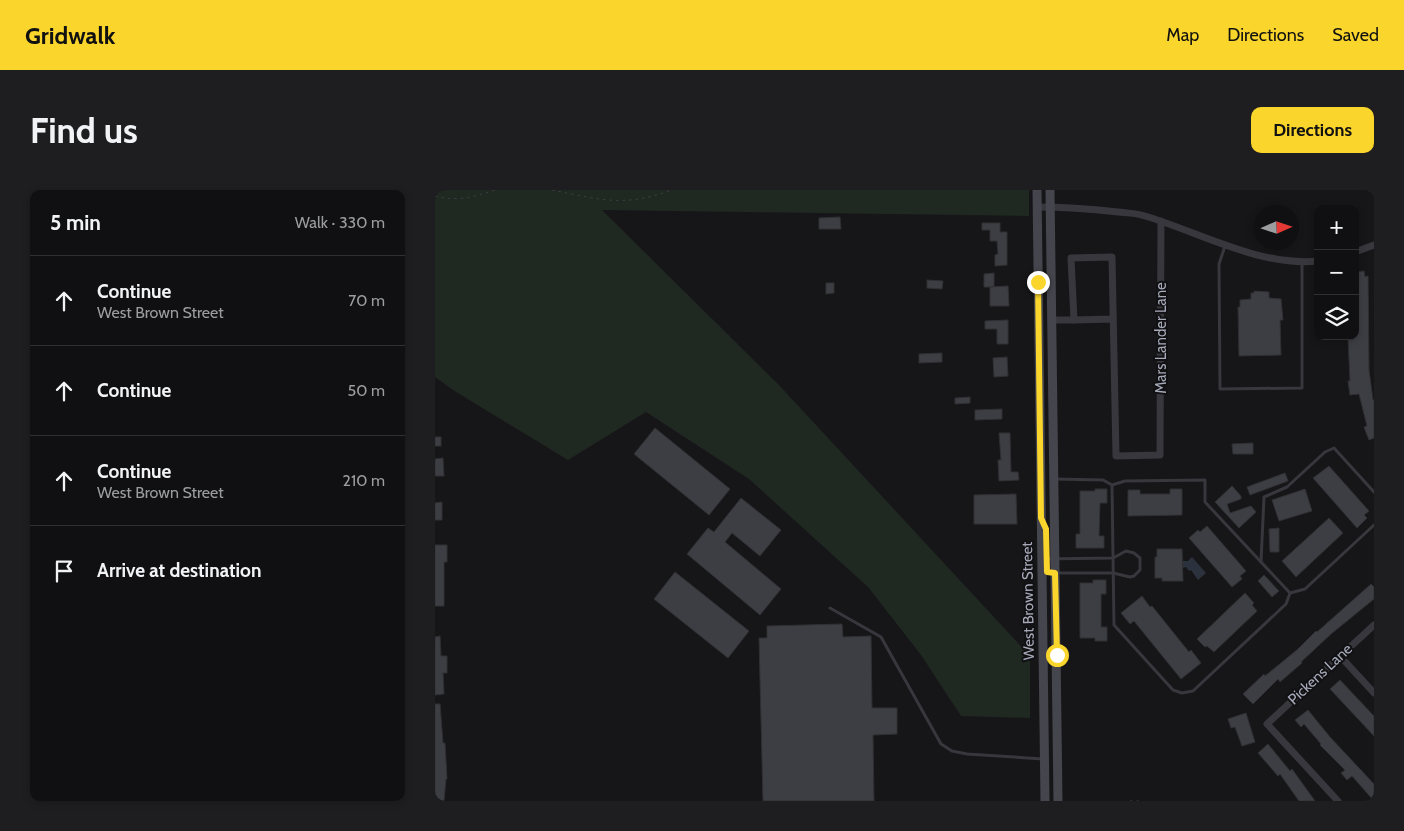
<!DOCTYPE html>
<meta charset="utf-8">
<style>
:root{--surface:#101012;--page:#1e1e20;--text:#f1f3f6;--muted:#9c9d9f;--line:#303032;--accent:#fad52c}
body{margin:0;font-family:Cabin,sans-serif;background:var(--page);color:var(--text)}
.controls{position:absolute;right:15px;top:15px;display:grid;overflow:hidden;border-radius:10px;box-shadow:0 2px 8px #0003}
.controls button{width:45px;height:45px;display:grid;place-items:center;padding:0;border:0;border-bottom:1px solid var(--line);background:var(--surface);color:var(--text);font:25px sans-serif}
.compass{position:absolute;left:819px;top:15px;width:45px;height:45px;border-radius:50%;background:var(--surface);box-shadow:0 2px 8px #0003;rotate:87deg}
.stop{position:absolute;width:15px;height:15px;margin:-11px;border:4px solid #fad52c;border-radius:50%;background:#fff}
.stop.end{background:#fad52c;border-color:#fff;box-shadow:0 1px 5px #0008}
.list{margin:0;padding:0;list-style:none}
h2{display:flex;justify-content:space-between;align-items:center;height:65px;margin:0;padding:0 20px;font-size:21px}
h2 small{font-size:16px;font-weight:400;color:var(--muted)}
.list li{display:grid;grid-template-columns:32px 1fr auto;gap:15px;align-items:center;box-sizing:border-box;height:90px;padding:0 20px;border-top:1px solid var(--line)}
.list b{display:block;font-size:19px;white-space:nowrap}
.list p{margin:0;font-size:16px;white-space:nowrap;color:var(--muted)}
.list em{font-size:16px;font-style:normal;color:var(--muted)}
.icon{flex:none;width:28px;height:28px;fill:none;stroke:currentColor;stroke-width:2;stroke-linecap:round;stroke-linejoin:round}
.map{position:relative;flex:none;width:939px;height:611px;overflow:hidden;border-radius:10px}
header{display:flex;align-items:center;gap:30px;box-sizing:border-box;height:70px;padding:0 25px;background:var(--accent);color:#111}
header strong{font-size:24px}
nav{display:flex;gap:28px;margin-inline-start:auto;font-size:18px}
.intro{display:flex;align-items:center;justify-content:space-between;box-sizing:border-box;height:120px;padding:0 30px}
h1{margin:0;font-size:35px}
.button{padding:12px 22px;border-radius:10px;background:var(--accent);color:#111;font-size:18px;font-weight:700}
main{display:flex;gap:30px;padding:0 30px}
aside{flex:1;background:var(--surface);border-radius:10px;box-shadow:0 2px 8px #0003}
.map>svg:first-child{display:block}
.green{fill:#202822}
.water{fill:#2b323d}
.building{fill:#3d3e43;stroke:#303034}
.lines{fill:none;stroke-linecap:round;stroke-linejoin:round}
.path{stroke:#3d3e44;stroke-width:1;stroke-dasharray:2.5 4;stroke-linecap:butt}
.service{stroke:#37373d;stroke-width:3}
.minor{stroke:#37373d;stroke-width:7}
.secondary{stroke:#45454d;stroke-width:9}
.route{stroke:#fad52c;stroke-width:6}
.labels{text-anchor:middle;dominant-baseline:central;stroke-width:4;stroke-linejoin:round;paint-order:stroke}
.street-label{font-size:15px;fill:#a7aab9;stroke:#111113}
</style>
<header>
<strong>Gridwalk</strong>
<nav><a>Map</a><a>Directions</a><a>Saved</a></nav>
</header>
<div class="intro"><h1>Find us</h1><a class="button">Directions</a></div>
<main>
<aside>
<h2>5 min<small>Walk · 330 m</small></h2>
<ul class="list">
<li><svg class="icon" aria-label="ahead" viewBox="0 0 24 24"><path d="M12 20V5M6 11l6-6 6 6"/></svg><div><b>Continue</b><p>West Brown Street</p></div><em>70 m</em></li>
<li><svg class="icon" aria-label="ahead" viewBox="0 0 24 24"><path d="M12 20V5M6 11l6-6 6 6"/></svg><div><b>Continue</b></div><em>50 m</em></li>
<li><svg class="icon" aria-label="ahead" viewBox="0 0 24 24"><path d="M12 20V5M6 11l6-6 6 6"/></svg><div><b>Continue</b><p>West Brown Street</p></div><em>210 m</em></li>
<li><svg class="icon" aria-label="arrive" viewBox="0 0 24 24"><path d="M6 21V4h12l-3 4 3 4H6"/></svg><div><b>Arrive at destination</b></div></li>
</ul>
</aside>
<div class="map">
<svg width="939" height="611" viewBox="0 0 939 611">
<rect width="100%" height="100%" fill="#161618"/>
<polygon class="green" points="0,0 594,0 594,26 167,20 343,194 595,466 595,528 526,526 486,465 433,397 314,289 211,222 133,270 21,202 0,187"/>
<polygon class="water" points="757,367 771,383 763,390 756,380 754,381 751,377 748,378 748,371 753,371"/>
<g class="building">
<polygon points="405,27 406,39 384,39 384,28"/>
<polygon points="547,33 565,33 565,42 572,42 572,75 560,76 560,65 563,64 562,51 555,51 555,40 547,40"/>
<polygon points="929,81 930,87 933,86 934,180 938,210 939,210 939,248 934,250 929,237 932,236 924,204 915,205 913,191 915,191 913,146 920,146 920,82"/>
<polygon points="559,83 559,97 549,97 549,84"/>
<polygon points="492,90 508,91 507,99 492,98"/>
<polygon points="391,93 399,93 399,103 391,104"/>
<polygon points="573,96 574,116 555,116 555,97"/>
<polygon points="819,101 834,102 834,108 846,109 848,130 845,130 846,165 804,166 803,117 805,117 805,110 816,109 816,103 819,103"/>
<polygon points="573,130 573,154 562,154 562,139 550,139 550,131"/>
<polygon points="507,163 507,172 484,173 484,164"/>
<polygon points="572,167 573,186 559,187 558,168"/>
<polygon points="535,207 535,213 520,214 520,208"/>
<polygon points="567,219 567,229 540,230 540,220"/>
<polygon points="220,238 295,299 274,325 199,264"/>
<polygon points="564,243 575,243 576,282 583,282 584,290 564,291 563,270 566,270"/>
<rect x="0" y="247" width="6" height="9"/>
<polygon points="818,253 818,264 798,264 797,254"/>
<polygon points="8,268 9,286 0,286 0,269"/>
<polygon points="894,276 934,321 929,325 932,328 922,338 878,288"/>
<polygon points="850,283 853,291 815,305 812,297"/>
<polygon points="797,296 806,306 806,309 792,314 795,323 816,316 821,322 804,338 780,312"/>
<polygon points="660,299 672,299 672,313 665,313 664,346 669,346 669,358 641,358 641,344 645,344 645,301 660,301"/>
<polygon points="735,299 747,299 747,325 693,326 693,300 705,300 705,304 735,304"/>
<polygon points="870,299 877,321 844,331 837,310"/>
<polygon points="581,304 582,334 539,334 539,305"/>
<polygon points="306,308 346,340 325,366 297,343 290,352 346,399 325,425 252,364 273,338 279,342"/>
<polygon points="7,312 7,330 0,330 0,313"/>
<polygon points="894,328 908,343 861,387 847,371"/>
<polygon points="772,336 811,381 805,386 807,389 797,397 754,348 763,340 765,342"/>
<polygon points="844,338 844,362 835,362 834,339"/>
<polygon points="0,355 12,355 12,372 9,372 9,416 0,416"/>
<polygon points="722,359 747,359 748,391 727,391 727,388 720,388 720,367 722,367"/>
<polygon points="240,382 314,441 293,468 219,409"/>
<polygon points="829,385 844,401 837,407 823,391"/>
<polygon points="658,390 671,390 671,404 666,404 666,437 672,437 672,451 660,451 660,448 645,448 645,393 658,393"/>
<polygon points="936,394 939,397 939,409 896,444 866,472 867,473 845,492 843,489 818,514 808,504 829,484 830,486 863,459 881,441 882,442"/>
<polygon points="810,403 819,413 817,415 822,421 779,462 772,456 770,457 762,449"/>
<polygon points="707,406 715,417 717,416 754,462 756,460 766,473 746,489 699,431 695,434 686,423"/>
<polygon points="407,434 408,447 436,446 437,518 462,518 462,544 438,545 439,611 328,611 324,448 332,448 332,436"/>
<polygon points="5,446 6,466 12,466 12,483 8,483 9,504 0,505 0,447"/>
<polygon points="905,490 939,526 939,546 895,499"/>
<polygon points="0,514 5,514 8,553 10,553 12,589 11,589 9,611 0,611"/>
<polygon points="873,520 895,547 939,594 939,611 917,586 912,590 906,583 910,580 885,555 886,554 869,534 866,537 860,530"/>
<polygon points="811,523 820,552 807,556 800,537 796,538 793,529"/>
<polygon points="833,554 855,581 857,579 880,611 864,611 845,584 843,586 823,563"/>
</g>
<g class="lines">
<g class="path">
<path d="M117,0C162,9 190,18 236,0"/>
<path d="M0,6C22,12 39,7 60,0"/>
<polyline points="695,611 705,611"/>
</g>
<g class="service">
<polyline points="790,56 784,74 785,199 867,198 867,72"/>
<polyline points="620,289 668,290 677,295"/>
<polygon points="770,290 770,312 855,403 851,414 758,501 747,503 738,500 679,435 677,295 690,291"/>
<polyline points="607,369 678,368 691,361 699,363 705,368 705,380 699,386 695,387 678,383 621,383"/>
<polyline points="826,372 829,307 852,297 890,262 899,258 939,302"/>
<polyline points="855,403 870,399 939,335"/>
<polyline points="395,418 446,447 506,554 517,561 532,564 608,569"/>
</g>
<g class="minor">
<path d="M602,17C630,17 656,19 683,22C692,23 701,23 710,26C764,42 825,77 883,71"/>
<polyline points="920,62 939,55"/>
<polyline points="678,129 639,130 636,68 677,67 681,266 725,265 726,31"/>
<polyline points="617,130 639,130"/>
<polyline points="905,466 939,503"/>
<polyline points="903,611 832,534 939,435"/>
</g>
<g class="secondary">
<polyline points="602,0 610,611"/>
<polyline points="615,0 623,611"/>
</g>
</g>
<g class="lines">
<polyline class="route" points="603,92 606,328 611,339 612,382 620,383 622,465"/>
</g>
<g class="labels">
<g class="street-label">
<text transform="translate(726 148) rotate(-90)">Mars Lander Lane</text>
<text transform="translate(593 411) rotate(-91)">West Brown Street</text>
<text transform="translate(885 484) rotate(-43)">Pickens Lane</text>
</g>
</g>
</svg>
<div class="controls">
<button>+</button>
<button>−</button>
<button><svg class="icon" aria-label="layers" viewBox="0 0 24 24"><path d="M12 4l9 5-9 5-9-5zM3 14l9 5 9-5"/></svg></button>
</div>
<svg class="compass" viewBox="-18 -18 36 36"><path d="M0-13l5 13h-10z" fill="#e53935"/><path d="M0 13l5-13h-10z" fill="#9c9d9f"/></svg>
<div class="stop" style="left:622px;top:465px"></div>
<div class="stop end" style="left:603px;top:92px"></div>
</div>
</main>
